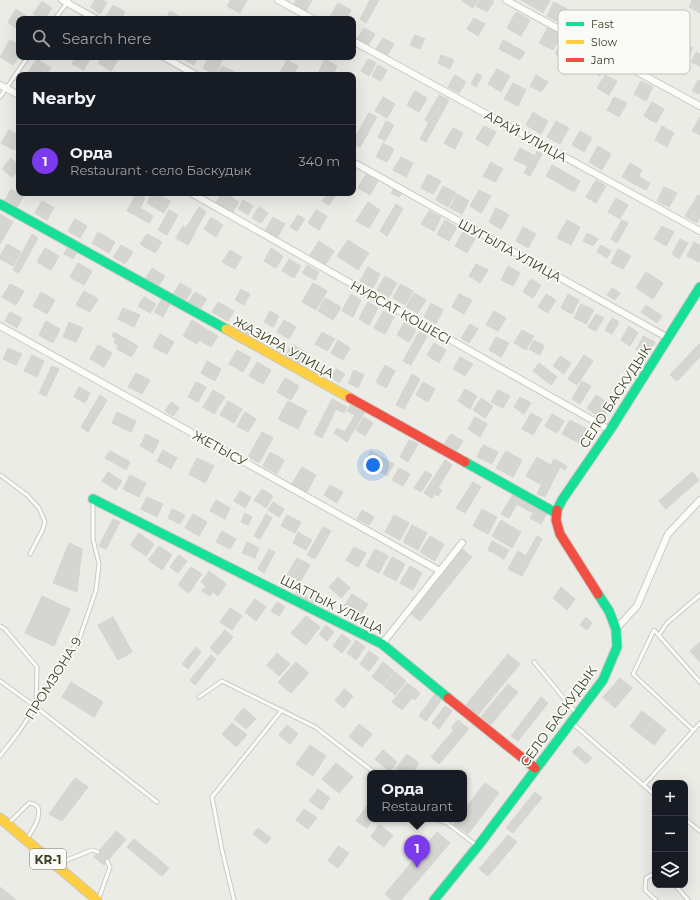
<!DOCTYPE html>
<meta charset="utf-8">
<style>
:root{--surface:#171b24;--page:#20242c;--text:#f1f3f6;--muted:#9ea1a6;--line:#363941;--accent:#7c3aed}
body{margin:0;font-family:Montserrat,sans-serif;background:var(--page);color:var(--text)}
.controls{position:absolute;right:12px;bottom:12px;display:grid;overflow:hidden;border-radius:8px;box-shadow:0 4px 16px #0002}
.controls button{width:36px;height:36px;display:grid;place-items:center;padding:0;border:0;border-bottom:1px solid var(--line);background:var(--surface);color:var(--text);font:20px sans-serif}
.you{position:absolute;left:373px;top:465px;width:14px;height:14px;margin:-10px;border:3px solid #fff;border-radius:50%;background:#1a73e8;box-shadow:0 0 0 6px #1a73e833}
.badge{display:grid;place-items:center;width:26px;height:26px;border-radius:50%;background:var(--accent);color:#fff;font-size:13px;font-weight:700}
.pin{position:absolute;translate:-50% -33px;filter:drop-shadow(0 1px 2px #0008)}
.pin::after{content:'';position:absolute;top:21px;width:14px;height:12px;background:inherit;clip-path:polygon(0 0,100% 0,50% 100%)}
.popup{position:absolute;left:367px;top:770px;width:100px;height:52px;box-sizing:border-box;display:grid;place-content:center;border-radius:8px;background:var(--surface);filter:drop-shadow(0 1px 3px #0005);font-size:13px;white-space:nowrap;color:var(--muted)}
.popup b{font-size:15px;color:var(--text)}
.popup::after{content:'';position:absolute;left:50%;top:100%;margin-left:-8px;border:8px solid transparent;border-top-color:var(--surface)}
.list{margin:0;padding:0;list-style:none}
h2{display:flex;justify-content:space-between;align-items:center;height:52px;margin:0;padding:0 16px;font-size:17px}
h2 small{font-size:13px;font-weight:400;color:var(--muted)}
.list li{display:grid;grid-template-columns:26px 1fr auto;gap:12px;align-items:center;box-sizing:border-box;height:72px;padding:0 16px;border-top:1px solid var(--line)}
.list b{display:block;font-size:15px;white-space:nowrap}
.list p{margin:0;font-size:13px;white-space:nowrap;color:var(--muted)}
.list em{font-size:13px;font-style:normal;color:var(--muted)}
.icon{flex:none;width:22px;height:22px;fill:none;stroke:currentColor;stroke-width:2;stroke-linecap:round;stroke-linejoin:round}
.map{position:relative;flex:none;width:700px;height:900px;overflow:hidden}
.search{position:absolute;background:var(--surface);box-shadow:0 4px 16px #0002;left:16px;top:16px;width:340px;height:44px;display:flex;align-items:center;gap:10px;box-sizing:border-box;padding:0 14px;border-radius:8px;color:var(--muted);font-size:15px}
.panel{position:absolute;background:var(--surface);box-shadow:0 4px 16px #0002;left:16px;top:72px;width:340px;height:124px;border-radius:8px}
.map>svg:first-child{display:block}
.building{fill:#d5d5d1;stroke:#d5d5cf}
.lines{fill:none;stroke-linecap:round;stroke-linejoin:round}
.lane-casing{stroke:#c9c9c5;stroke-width:5}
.street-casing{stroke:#c9c9c5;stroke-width:8}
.fast-casing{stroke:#c7c8c1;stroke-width:11}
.slow-casing{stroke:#c7c8c1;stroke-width:11}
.jam-casing{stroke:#c7c8c1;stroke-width:11}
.lane{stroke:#fcfcfb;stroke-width:3}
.street{stroke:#fcfcfb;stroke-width:6}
.fast{stroke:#16e098;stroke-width:9}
.slow{stroke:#ffcf43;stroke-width:9}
.jam{stroke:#f24e42;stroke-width:9}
.labels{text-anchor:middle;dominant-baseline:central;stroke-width:3.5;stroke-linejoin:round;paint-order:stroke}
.shield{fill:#fafaf6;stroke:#747764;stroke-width:1}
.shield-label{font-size:12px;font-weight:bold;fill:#3a3f25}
.street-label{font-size:13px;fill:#3a3f25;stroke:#fafaf6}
.key{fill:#fafaf6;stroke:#c0c2b7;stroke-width:1}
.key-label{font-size:11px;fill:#3a3f25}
</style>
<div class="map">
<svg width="700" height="900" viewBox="0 0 700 900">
<rect width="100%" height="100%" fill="#ecece7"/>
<g class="building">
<polygon points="95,0 103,0 107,3 100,14 91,7"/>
<polygon points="231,0 247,0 240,13 227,6"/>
<polygon points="296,0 312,0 306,11 294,4"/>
<polygon points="370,0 379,0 366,23 360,19"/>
<polygon points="463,0 478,0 473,8 462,1"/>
<polygon points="480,0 494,1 487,12 476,6"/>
<polygon points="521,0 550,0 543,13"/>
<polygon points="692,0 700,0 700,13 689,7"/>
<polygon points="42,1 52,8 44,19 40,19 33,14"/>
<polygon points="554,2 567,9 559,22 547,16"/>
<polygon points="338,3 351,10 346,19 329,19"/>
<polygon points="113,5 125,12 121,19 105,19"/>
<polygon points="16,9 26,16 24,19 19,19 19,26 17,29 8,22"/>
<polygon points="170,11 182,18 181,19 166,19"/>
<polygon points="516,12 530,20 521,36 507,28"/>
<polygon points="627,15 639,22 632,36 620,29"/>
<polygon points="586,16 598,22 591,36 579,29"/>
<polygon points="474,18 485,24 478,36 467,29"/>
<polygon points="649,20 661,27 651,44 639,37"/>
<polygon points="548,27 562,34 553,50 539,43"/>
<polygon points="364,28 375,34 368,46 357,39"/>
<polygon points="415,35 425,39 420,49 410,45"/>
<polygon points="383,38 394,44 387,56 376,49"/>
<polygon points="563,38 577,45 569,60 555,54"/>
<polygon points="660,38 672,45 665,59 653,52"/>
<polygon points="10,40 19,45 19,56 13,65 0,57"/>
<polygon points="503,40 525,52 520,60 499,49"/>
<polygon points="681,42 693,48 683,67 671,60"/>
<polygon points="580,47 593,55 584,71 571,63"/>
<polygon points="696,52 700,54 700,66 691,62"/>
<polygon points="441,55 454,60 450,69 438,63"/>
<polygon points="76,57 91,57 84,70 72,64"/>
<polygon points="102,57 120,57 111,71 98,63"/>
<polygon points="184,57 198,57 194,65 183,59"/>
<polygon points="209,57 215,57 222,61 215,75 203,68"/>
<polygon points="37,59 51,68 46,75 26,75"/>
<polygon points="325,59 337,66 333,75 321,75 318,73"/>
<polygon points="368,59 376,63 369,76 361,71"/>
<polygon points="595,59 606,65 600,76 589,69"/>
<polygon points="287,60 298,66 293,75 286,75 280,72"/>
<polygon points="378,65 387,70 381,81 372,76"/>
<polygon points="222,66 235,72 233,75 217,75"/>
<polygon points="497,69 510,76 501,92 488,84"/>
<polygon points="477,73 482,76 476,87 471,84"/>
<polygon points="455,75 466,82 459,93 448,87"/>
<polygon points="536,75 548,82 541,92 530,86"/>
<polygon points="605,75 617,81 609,95 597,88"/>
<polygon points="698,80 700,81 700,92 699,94 692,91"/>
<polygon points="641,81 653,87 646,101 634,94"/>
<polygon points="513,83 526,90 518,106 504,99"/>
<polygon points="415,91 427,98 419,112 407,105"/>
<polygon points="439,95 449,100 426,142 420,139 429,122 425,120"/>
<polygon points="383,97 395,104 387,118 375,111"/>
<polygon points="614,97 627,103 619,117 607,110"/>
<polygon points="652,102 664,109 656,123 644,116"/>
<polygon points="533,112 548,121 541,134 526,125"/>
<polygon points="369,113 377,117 360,147 353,143 353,141"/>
<polygon points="700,117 700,135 692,131"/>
<polygon points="386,121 394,125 385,141 378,137"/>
<polygon points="556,121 569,128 560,144 547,137"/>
<polygon points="484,126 496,132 488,146 476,139"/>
<polygon points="662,126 674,133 667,147 655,140"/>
<polygon points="453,128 463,133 455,149 444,143"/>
<polygon points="9,130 19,136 19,141 14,150 1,143"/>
<polygon points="580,131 592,138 584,152 572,145"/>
<polygon points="383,143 394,149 387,162 376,157"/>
<polygon points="598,146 611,154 602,170 589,162"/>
<polygon points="520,148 535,156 537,151 542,154 530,176 524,173 528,166 514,160"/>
<polygon points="401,157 413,163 406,177 393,170"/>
<polygon points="11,158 19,165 19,169 12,177 2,169"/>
<polygon points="491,162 503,169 495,182 483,176"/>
<polygon points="630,163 642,170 634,184 622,177"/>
<polygon points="552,165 566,173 560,184 546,176"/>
<polygon points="566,173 580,181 574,192 560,184"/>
<polygon points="366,174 378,181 370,195 358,188"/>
<polygon points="428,174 441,181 433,194 421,188"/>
<polygon points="638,176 650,183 646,190 634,184"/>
<polygon points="596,180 606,186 596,203 586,197"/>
<polygon points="443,186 456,193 448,207 436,200"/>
<polygon points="664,187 677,193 669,207 657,201"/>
<polygon points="394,188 402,193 399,197 391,193"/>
<polygon points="11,189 23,197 16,209 4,202"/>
<polygon points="479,190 491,196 481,213 470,206"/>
<polygon points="152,193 155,193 170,201 164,213 147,203"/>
<polygon points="221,193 224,193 239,202 232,213 216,203"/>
<polygon points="328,193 337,193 329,205 322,201"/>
<polygon points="136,194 145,198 140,208 153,216 149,223 127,211"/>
<polygon points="457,194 469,201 462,214 450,208"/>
<polygon points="698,195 700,196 700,217 697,223 685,216"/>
<polygon points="616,198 628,205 620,219 608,212"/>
<polygon points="243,200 253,206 248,215 238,209"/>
<polygon points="42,201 54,208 47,220 35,213"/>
<polygon points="368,202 380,210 369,228 356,221"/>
<polygon points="396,204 403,209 387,236 380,231"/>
<polygon points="199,207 206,212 194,233 186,228"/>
<polygon points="259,207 268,213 261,223 252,218"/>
<polygon points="496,208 509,215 501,229 489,222"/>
<polygon points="169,210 178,215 167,235 158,230"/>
<polygon points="316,210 327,216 319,230 308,223"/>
<polygon points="429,211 441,217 434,231 421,224"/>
<polygon points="0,214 13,222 0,244"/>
<polygon points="298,215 305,219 297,231 290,227"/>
<polygon points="211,217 223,225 216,237 204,229"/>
<polygon points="273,217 285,224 277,238 265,231"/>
<polygon points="75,219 87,226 80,238 68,231"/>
<polygon points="445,220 457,227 449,241 437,234"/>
<polygon points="567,220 580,227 571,245 557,238"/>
<polygon points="622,220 628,223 617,243 611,239"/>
<polygon points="183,226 195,233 188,245 176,238"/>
<polygon points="662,226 674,232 666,246 654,239"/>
<polygon points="523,227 536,234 528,248 516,241"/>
<polygon points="98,232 115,242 109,253 92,243"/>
<polygon points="463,232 475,239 467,253 455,246"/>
<polygon points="587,233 598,239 593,246 583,241"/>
<polygon points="32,234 38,238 19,273 13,270"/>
<polygon points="147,234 162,242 155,253 140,244"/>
<polygon points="680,239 688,243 679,259 672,254"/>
<polygon points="348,240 359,247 349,264 337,256"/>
<polygon points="319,241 334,251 325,265 310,255"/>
<polygon points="694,242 700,245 700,260 699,262 687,256"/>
<polygon points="7,244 21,252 13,266 0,259 0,256"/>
<polygon points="121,245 133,252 125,264 113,257"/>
<polygon points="601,245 611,251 607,258 597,252"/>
<polygon points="68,247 77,252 73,259 64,254"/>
<polygon points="359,247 369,253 358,270 349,264"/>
<polygon points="45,248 59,256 51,270 37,262"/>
<polygon points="271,248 283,256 276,268 264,261"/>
<polygon points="618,249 631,256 623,269 611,263"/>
<polygon points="230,250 242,257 235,269 222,262"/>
<polygon points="289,259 301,266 294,278 282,271"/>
<polygon points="78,263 92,271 84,285 70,277"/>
<polygon points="476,264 488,270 480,283 469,276"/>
<polygon points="307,265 319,272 315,280 302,273"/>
<polygon points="508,266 520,273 513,286 501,280"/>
<polygon points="368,267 380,274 373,288 360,281"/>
<polygon points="152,268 165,276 157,288 145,280"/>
<polygon points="646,272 663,283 653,299 636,288"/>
<polygon points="385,276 397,283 389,297 377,290"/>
<polygon points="531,279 541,285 533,298 523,292"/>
<polygon points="180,283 192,290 185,302 173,295"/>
<polygon points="313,283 327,291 316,310 302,302"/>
<polygon points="10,284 24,291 16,305 2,297"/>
<polygon points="400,284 413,291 405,305 393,298"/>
<polygon points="612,288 620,293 615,300 607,295"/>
<polygon points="241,289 250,294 244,305 235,300"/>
<polygon points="84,291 98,299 90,312 76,305"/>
<polygon points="41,292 55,300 47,314 33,306"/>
<polygon points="195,292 207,299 199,311 187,304"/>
<polygon points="414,293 426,300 418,313 406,307"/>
<polygon points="351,294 361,300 353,317 342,311"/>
<polygon points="459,294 472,300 464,314 452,307"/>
<polygon points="546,294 556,300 548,313 538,307"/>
<polygon points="568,294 579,300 572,314 561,308"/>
<polygon points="144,297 156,304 150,313 138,306"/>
<polygon points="325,298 341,307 333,320 318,311"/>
<polygon points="162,299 170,304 163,317 154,312"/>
<polygon points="218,302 234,311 228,321 212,312"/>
<polygon points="368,302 378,308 369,325 359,319"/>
<polygon points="431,303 443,310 436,324 424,317"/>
<polygon points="581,304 594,310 586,324 574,318"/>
<polygon points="646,305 662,316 657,323 641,312"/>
<polygon points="123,308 140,315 134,327 118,319"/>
<polygon points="270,311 279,316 273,327 264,322"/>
<polygon points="383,311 394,317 385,334 374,328"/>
<polygon points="494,311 506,318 498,331 486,325"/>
<polygon points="10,312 22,318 17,328 5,321"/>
<polygon points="596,314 604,318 596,331 588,327"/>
<polygon points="612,318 619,322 612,334 605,330"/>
<polygon points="192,320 206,329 197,344 183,336"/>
<polygon points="243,320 255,327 247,339 235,332"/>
<polygon points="284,320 296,327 289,339 277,332"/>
<polygon points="46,321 60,329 53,343 39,335"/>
<polygon points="69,322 83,328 76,342 63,337"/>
<polygon points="404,323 416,330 409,342 397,335"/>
<polygon points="470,324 478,329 469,343 461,338"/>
<polygon points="629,326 638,333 630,346 621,340"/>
<polygon points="206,329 218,336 211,347 199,340"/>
<polygon points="522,330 534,336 526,350 514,343"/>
<polygon points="114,332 138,346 131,357 117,349 118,345 114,343 116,339 112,336"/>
<polygon points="322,332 335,339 327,351 315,344"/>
<polygon points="419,332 427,336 411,365 403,361"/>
<polygon points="160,334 174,342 167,354 153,347"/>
<polygon points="643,336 655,342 648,356 636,350"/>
<polygon points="496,337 509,343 501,357 489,350"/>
<polygon points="338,340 350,348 343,360 331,353"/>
<polygon points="534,340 544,346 540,355 529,349"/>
<polygon points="434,343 446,350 439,363 427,355"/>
<polygon points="292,344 307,353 299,366 284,357"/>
<polygon points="699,344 700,357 677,381 670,375"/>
<polygon points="98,345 112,353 104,367 90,359"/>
<polygon points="8,348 22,354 16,365 3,359"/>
<polygon points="237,350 251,358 243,372 229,364"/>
<polygon points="32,355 44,361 37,377 24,371"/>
<polygon points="584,355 593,361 577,385 568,379"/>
<polygon points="560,356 571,363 564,374 553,366"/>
<polygon points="460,357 473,364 465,376 453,369"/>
<polygon points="207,361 221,369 215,381 201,373"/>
<polygon points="257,362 271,370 263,384 249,376"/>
<polygon points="539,363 557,377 551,385 533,371"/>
<polygon points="385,365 395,371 386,388 376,382"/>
<polygon points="52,366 59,369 46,396 39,393"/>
<polygon points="336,369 345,374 339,383 331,377"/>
<polygon points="354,370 364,375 358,388 348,383"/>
<polygon points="136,373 150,380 142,394 128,387"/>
<polygon points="412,374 420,379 404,409 396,405"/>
<polygon points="285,378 299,386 291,400 277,392"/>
<polygon points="582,381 591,386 580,404 572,399"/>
<polygon points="196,382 206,387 198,402 188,397"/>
<polygon points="423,382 435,389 428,402 416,395"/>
<polygon points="79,387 90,393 85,403 74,397"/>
<polygon points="465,389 477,396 470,409 458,401"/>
<polygon points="213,390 225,397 214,414 203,407"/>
<polygon points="498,390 510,396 503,408 491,402"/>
<polygon points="100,395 107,400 88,432 81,427"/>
<polygon points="596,395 611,405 602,419 587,408"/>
<polygon points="520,397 531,403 524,414 514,407"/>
<polygon points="481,398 493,406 485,418 473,410"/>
<polygon points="332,399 347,407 344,413 336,409 322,438 314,434"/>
<polygon points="228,401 242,409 234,423 220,415"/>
<polygon points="288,401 307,411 298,429 278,419"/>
<polygon points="171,402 179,408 173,416 165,411"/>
<polygon points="351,404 365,412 347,442 334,433 337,428 345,432 355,415 347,411"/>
<polygon points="117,412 136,421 131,432 112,423"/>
<polygon points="245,412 256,419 248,432 237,426"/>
<polygon points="531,413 542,419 533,435 522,429"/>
<polygon points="552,414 564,421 557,433 545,426"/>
<polygon points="364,417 373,423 365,436 356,430"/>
<polygon points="475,417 487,424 480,437 468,429"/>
<polygon points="570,420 589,430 581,444 562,434"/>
<polygon points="262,432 273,438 259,463 248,457"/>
<polygon points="146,434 159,441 153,453 140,446"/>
<polygon points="451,434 463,441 455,453 443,446"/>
<polygon points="409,440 418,444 408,462 400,457"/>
<polygon points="483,445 498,452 492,464 477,457"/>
<polygon points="163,450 177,458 171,469 157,461"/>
<polygon points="110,451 130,462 126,470 105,458"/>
<polygon points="371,451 394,464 387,476 364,463"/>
<polygon points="506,451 522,460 513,477 496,468"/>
<polygon points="270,452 284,460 277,474 263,466"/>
<polygon points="537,457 551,465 540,484 526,476"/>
<polygon points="197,458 214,466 205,483 189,474"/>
<polygon points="554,459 567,466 565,470 560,467 545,497 537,494"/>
<polygon points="445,460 452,465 438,488 442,490 438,496 435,494 432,498 424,493"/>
<polygon points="302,467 316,475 307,492 292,484"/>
<polygon points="399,468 410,474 403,486 392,480"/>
<polygon points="425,471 432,475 421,492 414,488"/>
<polygon points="108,472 122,481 116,490 102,481"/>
<polygon points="692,472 699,480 666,509 659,501"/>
<polygon points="130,475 146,483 139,497 123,489"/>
<polygon points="473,482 481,487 465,513 456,508"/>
<polygon points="330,485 343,492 337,503 324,495"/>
<polygon points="262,489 273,496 266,508 254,500"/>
<polygon points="240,491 251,497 245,508 234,501"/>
<polygon points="514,493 548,512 541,524 530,518 533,513 517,504 509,518 501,514"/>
<polygon points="147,497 163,504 157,517 141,509"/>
<polygon points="216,500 230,508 225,519 210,511"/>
<polygon points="273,502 284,509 279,517 268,510"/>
<polygon points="172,509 185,515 180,524 168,518"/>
<polygon points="482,509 497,517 488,534 473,526"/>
<polygon points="362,510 374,517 369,525 357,519"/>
<polygon points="245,513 252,517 248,525 241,522"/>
<polygon points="193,514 207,522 199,536 185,528"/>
<polygon points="266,514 272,518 260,539 254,536"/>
<polygon points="287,515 301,522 295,533 281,526"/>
<polygon points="394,515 409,523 400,540 385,532"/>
<polygon points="113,519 120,522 106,549 99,546"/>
<polygon points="501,520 521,532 512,548 492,536"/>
<polygon points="412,525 427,533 418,550 403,542"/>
<polygon points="323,527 331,531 315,559 307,555"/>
<polygon points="222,531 236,539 230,549 216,542"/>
<polygon points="298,532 312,540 306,550 293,543"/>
<polygon points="139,533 154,544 146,556 130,545"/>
<polygon points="430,536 444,544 435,561 420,552"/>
<polygon points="537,536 542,539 522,576 508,569 518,551 526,556"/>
<polygon points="492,541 509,550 504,559 488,550"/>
<polygon points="247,542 259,548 255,558 242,553"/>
<polygon points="69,543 82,549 77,592 53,583"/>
<polygon points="159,546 172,555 162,570 148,560"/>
<polygon points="354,547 366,553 358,567 346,560"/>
<polygon points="269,549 275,552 264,573 258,569"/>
<polygon points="375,549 388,556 379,573 366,566"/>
<polygon points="462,549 472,557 420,621 410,613"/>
<polygon points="179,555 187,561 178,573 170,567"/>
<polygon points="392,557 405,564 396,581 383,574"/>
<polygon points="297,558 310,565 300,582 287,575"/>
<polygon points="410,566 422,573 413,590 400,583"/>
<polygon points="191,567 202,574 189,593 178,585"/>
<polygon points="209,571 226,584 218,596 213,592 210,596 202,591 206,586 201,582"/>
<polygon points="338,577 350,588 341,598 329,587"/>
<polygon points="561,587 575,599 567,610 553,598"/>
<polygon points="297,591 315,601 312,606 294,597"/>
<polygon points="352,594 368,604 360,616 344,606"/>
<polygon points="42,596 70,609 54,646 25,633"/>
<polygon points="255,599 266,607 256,621 245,612"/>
<polygon points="277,602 285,607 279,616 271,611"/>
<polygon points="230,608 242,616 232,630 220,622"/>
<polygon points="306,616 320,627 306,645 291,633"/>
<polygon points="113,617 132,652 118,660 98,625"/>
<polygon points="586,617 592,623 587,630 580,625"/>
<polygon points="326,625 334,632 327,641 319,634"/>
<polygon points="225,630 233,637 218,655 210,648"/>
<polygon points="342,634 351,641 342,653 333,646"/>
<polygon points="356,640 365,647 356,660 347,653"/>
<polygon points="700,642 700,662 690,651"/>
<polygon points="196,647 201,652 188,669 182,664"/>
<polygon points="369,651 379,658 369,671 360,664"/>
<polygon points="277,653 290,664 279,676 267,665"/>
<polygon points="508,654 520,664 478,715 466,705"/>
<polygon points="211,655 216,659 195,685 190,680"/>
<polygon points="296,662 309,673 291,693 278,682"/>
<polygon points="383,662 394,671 383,685 372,677"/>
<polygon points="395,672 406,681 395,695 384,686"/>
<polygon points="620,678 632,688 615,708 603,697"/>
<polygon points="71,682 103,702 94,717 62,697"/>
<polygon points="407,683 420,693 415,700 412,698 402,710 392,702"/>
<polygon points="508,684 518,692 490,726 480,718"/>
<polygon points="344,689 353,696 344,708 335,701"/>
<polygon points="435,694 442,699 426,721 419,716"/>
<polygon points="541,697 548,703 518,741 511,736"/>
<polygon points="445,706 452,711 439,729 432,723"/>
<polygon points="244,708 256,719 246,729 234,719"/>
<polygon points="642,711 666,730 654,745 630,726"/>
<polygon points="458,720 469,729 439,764 431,757 454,730 451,728"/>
<polygon points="232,723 247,735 236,747 222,734"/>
<polygon points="359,724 372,734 362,747 349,737"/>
<polygon points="287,725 298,734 290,744 279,735"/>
<polygon points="310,745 326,756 313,776 296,764"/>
<polygon points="578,746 592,758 586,764 572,752"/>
<polygon points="383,750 390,756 382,765 375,759"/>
<polygon points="407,754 419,763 412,773 402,773 396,768"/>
<polygon points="390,756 397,762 390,771 382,765"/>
<polygon points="336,763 353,777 339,793 322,779"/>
<polygon points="75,778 88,787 62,821 49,814"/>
<polygon points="485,783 499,793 468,834 454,824 457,819 464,819 464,810"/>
<polygon points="318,789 330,798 322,810 309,801"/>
<polygon points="535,792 542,798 513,833 506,828"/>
<polygon points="367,806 370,808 370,819 373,819 367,828 356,821"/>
<polygon points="304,809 317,818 308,829 296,820"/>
<polygon points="379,825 393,835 384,847 371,837"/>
<polygon points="258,828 271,838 266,844 253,834"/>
<polygon points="116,831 126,839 104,865 94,857"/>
<polygon points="437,832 450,843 401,900 392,900 385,894"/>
<polygon points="508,835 517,842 488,876 479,869"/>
<polygon points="134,839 169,868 162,876 127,847"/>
<polygon points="338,846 349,853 338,868 328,861"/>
<polygon points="0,887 16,900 0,900"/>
</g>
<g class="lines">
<defs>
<g id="lane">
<polyline points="55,19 69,0"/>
<polyline points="0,97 28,57"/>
<polyline points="0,475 27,495 39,508 45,522 42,531 30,554"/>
<polyline points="0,626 5,629 37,667 36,707"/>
<polyline points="659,635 667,623 700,595"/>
<polyline points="534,662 576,713"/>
<polyline points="0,681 36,707 157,802"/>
<polyline points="199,697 222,681 315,727 375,773"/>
<polyline points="572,723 655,795"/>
<polyline points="693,730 633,674 654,630 700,682"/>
<polyline points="0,756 18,733 55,678 80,637 96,590 99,564 93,539 93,500"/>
<polyline points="644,785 700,723"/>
<polyline points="436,819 447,823 476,845"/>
<polyline points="685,819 700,831"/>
<path d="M9,823L29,803L34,804L38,807C41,819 33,829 27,839"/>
<polyline points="57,864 92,850 98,852"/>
<polyline points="655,873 646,878 645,890 656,900"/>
<polyline points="675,885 688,900"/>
<polyline points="99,898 110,867 107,861"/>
<polyline points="234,900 222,850 212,797 282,710"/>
</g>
<g id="street">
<polyline points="62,0 96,19"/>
<polyline points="278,0 313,19"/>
<polyline points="506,0 700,106"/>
<polyline points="353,41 700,231"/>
<polyline points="164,57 196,75"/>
<polyline points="0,85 19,95"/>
<polyline points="353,162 668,338"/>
<polyline points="191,193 610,430"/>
<polyline points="0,326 440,571"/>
<polyline points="616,629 637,606 668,534 700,500"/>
<polyline points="382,644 462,543"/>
</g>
<g id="fast">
<polyline points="0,204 226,329"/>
<polyline points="465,462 556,513"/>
<polyline points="93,499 382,644 448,698"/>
<polyline points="557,510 562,500 610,430 700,287"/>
<polyline points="434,900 478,846 603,680 617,647 616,629 609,611 598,594"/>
</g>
<g id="slow">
<polyline points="226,329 350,398"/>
<polyline points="0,818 97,900"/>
</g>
<g id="jam">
<polyline points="350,398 465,462"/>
<polyline points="557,510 556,520 560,534 598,594"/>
<polyline points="448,698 535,768"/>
</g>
</defs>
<use href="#lane" class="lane-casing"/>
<use href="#street" class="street-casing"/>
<use href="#fast" class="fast-casing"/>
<use href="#slow" class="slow-casing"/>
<use href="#jam" class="jam-casing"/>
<use href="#lane" class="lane"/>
<use href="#street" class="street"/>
<use href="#fast" class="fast"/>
<use href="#slow" class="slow"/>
<use href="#jam" class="jam"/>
</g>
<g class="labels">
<rect class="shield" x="30" y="849" width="36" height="20" rx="3"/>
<g class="shield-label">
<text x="48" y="859">KR-1</text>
</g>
<g class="street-label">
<text transform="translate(526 136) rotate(29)">АРАЙ УЛИЦА</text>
<text transform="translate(510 250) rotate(29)">ШУГЫЛА УЛИЦА</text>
<text transform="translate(401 312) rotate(30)">НУРСАТ КОШЕСI</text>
<text transform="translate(284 347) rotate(29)">ЖАЗИРА УЛИЦА</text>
<text transform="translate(615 396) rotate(-57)">СЕЛО БАСКУДЫК</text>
<text transform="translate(220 448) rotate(29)">ЖЕТЫСУ</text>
<text transform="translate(332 604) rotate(27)">ШАТТЫК УЛИЦА</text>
<text transform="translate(53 678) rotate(-58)">ПРОМЗОНА 9</text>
<text transform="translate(558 716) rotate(-54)">СЕЛО БАСКУДЫК</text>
</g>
</g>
<rect x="558" y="10" width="132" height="64" rx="6" class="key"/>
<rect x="566" y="22" width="18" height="4" fill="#16e098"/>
<rect x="566" y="40" width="18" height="4" fill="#ffcf43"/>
<rect x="566" y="58" width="18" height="4" fill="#f24e42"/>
<g class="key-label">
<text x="591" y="28">Fast</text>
<text x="591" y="46">Slow</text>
<text x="591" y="64">Jam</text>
</g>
</svg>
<div class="controls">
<button>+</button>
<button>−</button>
<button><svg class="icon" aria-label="layers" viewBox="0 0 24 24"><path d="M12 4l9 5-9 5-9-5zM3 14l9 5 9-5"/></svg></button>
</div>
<div class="you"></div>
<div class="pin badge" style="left:417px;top:868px">1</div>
<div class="popup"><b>Орда</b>Restaurant</div>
<div class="search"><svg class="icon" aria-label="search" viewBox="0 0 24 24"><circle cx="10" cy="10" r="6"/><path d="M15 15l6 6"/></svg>Search here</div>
<section class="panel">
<h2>Nearby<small></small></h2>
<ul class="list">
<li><span class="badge">1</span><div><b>Орда</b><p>Restaurant · село Баскудык</p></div><em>340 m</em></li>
</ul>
</section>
</div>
